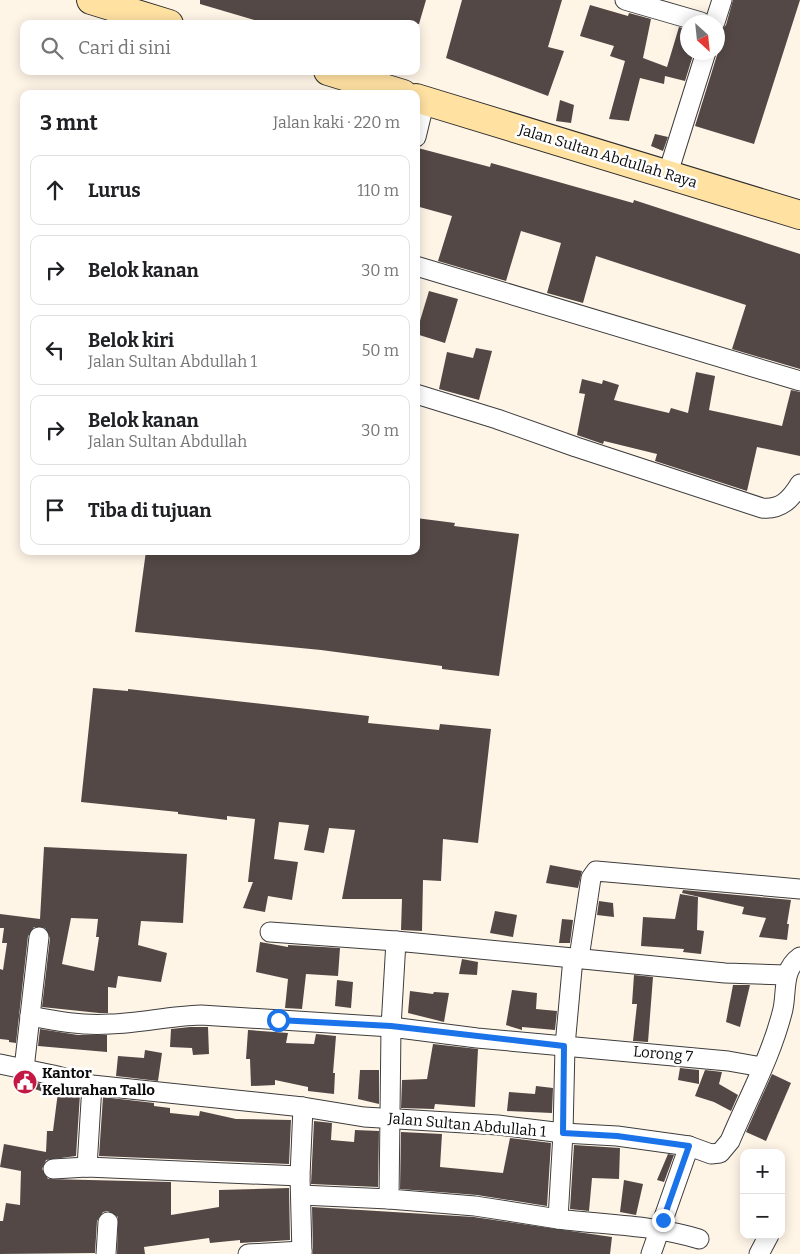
<!DOCTYPE html>
<html lang="id">
<meta charset="utf-8">
<style>
:root{--surface:#fff;--page:#f2f2f2;--text:#202124;--muted:#757577;--line:#e0e0e0}
body{margin:0;font-family:Bitter,serif;background:var(--page);color:var(--text)}
.controls{position:absolute;right:15px;bottom:15px;display:grid;overflow:hidden;border-radius:10px;box-shadow:0 2px 12px #0003}
.controls button{width:45px;height:45px;display:grid;place-items:center;padding:0;border:0;border-bottom:1px solid var(--line);background:var(--surface);color:var(--text);font:25px sans-serif}
.compass{position:absolute;left:680px;top:15px;width:45px;height:45px;border-radius:50%;background:var(--surface);box-shadow:0 2px 12px #0003;rotate:153deg}
.stop{position:absolute;width:15px;height:15px;margin:-11px;border:4px solid #1a73e8;border-radius:50%;background:#fff}
.stop.end{background:#1a73e8;border-color:#fff;box-shadow:0 1px 5px #0008}
.list{margin:0;padding:0;list-style:none}
h2{display:flex;justify-content:space-between;align-items:center;height:65px;margin:0;padding:0 20px;font-size:21px}
h2 small{font-size:16px;font-weight:400;color:var(--muted)}
.list li{display:grid;grid-template-columns:32px 1fr auto;gap:15px;align-items:center;box-sizing:border-box;height:70px;margin:0 10px 10px;padding:0 10px;border:1px solid var(--line);border-radius:10px}
.list b{display:block;font-size:19px;white-space:nowrap}
.list p{margin:0;font-size:16px;white-space:nowrap;color:var(--muted)}
.list em{font-size:16px;font-style:normal;color:var(--muted)}
.icon{flex:none;width:28px;height:28px;fill:none;stroke:currentColor;stroke-width:2;stroke-linecap:round;stroke-linejoin:round}
.map{position:relative;flex:none;width:800px;height:1254px;overflow:hidden}
.search{position:absolute;background:var(--surface);box-shadow:0 2px 12px #0003;left:20px;top:20px;width:400px;height:55px;display:flex;align-items:center;gap:12px;box-sizing:border-box;padding:0 18px;border-radius:10px;color:var(--muted);font-size:19px}
.panel{position:absolute;background:var(--surface);box-shadow:0 2px 12px #0003;left:20px;top:90px;width:400px;height:465px;border-radius:10px}
.map>svg:first-child{display:block}
.building{fill:#534846;fill-rule:evenodd}
.lines{fill:none;stroke-linecap:round;stroke-linejoin:round}
.minor-casing{stroke:#3d3d3d;stroke-width:21}
.secondary-casing{stroke:#2c2c2c;stroke-width:30}
.minor{stroke:#fff;stroke-width:19}
.secondary{stroke:#ffe1a2;stroke-width:28}
.route{stroke:#1a73e8;stroke-width:6}
.labels{text-anchor:middle;dominant-baseline:central;stroke-width:5;stroke-linejoin:round;paint-order:stroke}
.street-label{font-size:15px;fill:#0a0a0a;stroke:#fff}
.poi-label{font-size:15px;font-weight:bold;fill:#0a0a0a;stroke:#fff;text-anchor:start}
</style>
<div class="map">
<svg width="800" height="1254" viewBox="0 0 800 1254">
<rect width="100%" height="100%" fill="#fff5e7"/>
<g class="building">
<polygon points="200,0 426,0 419,24 268,24 200,4"/>
<polygon points="462,0 562,0 548,47 564,51 548,96 446,58"/>
<polygon points="733,0 800,0 754,144 695,126 718,52 718,33 726,25"/>
<polygon points="590,5 628,16 629,13 651,19 643,58 667,67 679,27 688,30 688,52 694,52 685,81 665,76 664,84 640,78 629,121 609,119 625,61 610,56 614,46 580,36"/>
<polygon points="560,100 574,105 571,123 556,121"/>
<polygon points="655,134 668,137 663,151 651,146"/>
<polygon points="418,148 490,167 491,163 633,203 634,200 800,254 800,369 732,349 746,305 596,256 583,303 547,293 561,243 521,231 506,281 438,261 452,216 416,206 416,156"/>
<polygon points="429,291 458,299 445,343 416,334"/>
<polygon points="476,348 492,351 479,400 439,389 447,352 473,358"/>
<polygon points="696,372 715,376 709,410 782,426 791,390 800,392 800,456 757,447 747,491 655,461 657,454 604,441 603,444 577,435 585,394 579,393 582,379 602,384 603,380 619,385 614,400 669,413 671,408 688,413"/>
<polygon points="416,518 455,523 454,526 519,534 499,676 442,669 442,666 321,650 135,632 146,551 416,551"/>
<polygon points="93,688 128,691 128,689 369,716 368,723 439,730 440,724 491,729 478,843 443,839 441,881 423,880 422,931 401,930 402,899 342,899 355,830 329,828 324,853 304,850 309,825 279,822 274,859 298,862 292,900 268,896 265,912 243,908 253,882 248,882 255,819 227,816 227,820 178,814 178,812 81,802"/>
<path d="M44,847L187,854L183,923L141,921L138,945L167,953L161,982L118,976L116,988L108,987V1013H99L42,1007L50,938L45,928L34,927L28,936L16,1043L9,1042V1040L0,1039V969L3,970L7,943H2L4,928H0V914L40,919ZM71,918L98,919L96,937H99L94,971L62,964Z"/>
<polygon points="550,865 582,871 578,888 546,883"/>
<polygon points="683,890 791,900 787,924 789,924 787,940 759,937 766,918 742,914 744,907 682,893"/>
<polygon points="680,894 698,897 697,930 704,931 701,954 683,952 684,949 641,946 643,917 675,919"/>
<polygon points="599,901 613,903 614,917 597,915"/>
<polygon points="495,911 517,915 513,937 490,933"/>
<polygon points="562,919 573,920 570,943 559,943"/>
<polygon points="260,942 288,947 288,945 340,948 338,976 306,974 302,1009 285,1008 288,979 256,972"/>
<polygon points="462,959 478,962 477,975 459,974"/>
<polygon points="634,975 653,977 648,1042 633,1041 637,1004 632,1004"/>
<polygon points="337,980 353,982 351,1008 335,1006"/>
<polygon points="733,985 750,985 740,1027 726,1022"/>
<polygon points="512,990 537,993 536,1009 557,1011 555,1030 522,1027 522,1030 506,1025"/>
<polygon points="410,991 433,994 434,992 449,993 444,1022 408,1013"/>
<polygon points="190,1027 208,1027 209,1054 193,1055 192,1048 170,1047 171,1029"/>
<polygon points="40,1029 78,1035 107,1035 107,1052 38,1046"/>
<polygon points="248,1030 288,1033 286,1043 314,1044 316,1034 336,1036 333,1073 335,1073 334,1094 308,1091 308,1087 275,1080 275,1085 251,1086 250,1059 246,1059"/>
<polygon points="433,1044 478,1049 475,1107 435,1104 434,1109 401,1108 402,1080 427,1079"/>
<polygon points="145,1050 162,1053 158,1081 116,1076 118,1056 144,1058"/>
<polygon points="680,1068 699,1070 699,1084 678,1080"/>
<polygon points="360,1070 379,1070 379,1104 358,1099"/>
<polygon points="705,1070 722,1072 719,1084 738,1095 731,1111 714,1102 695,1096"/>
<polygon points="772,1074 791,1083 766,1141 746,1132"/>
<polygon points="33,1082 55,1087 52,1095 32,1088"/>
<polygon points="536,1086 553,1088 552,1113 507,1111 509,1092 535,1094"/>
<polygon points="58,1092 80,1094 76,1156 46,1160 42,1169 48,1179 171,1182 171,1215 219,1207 219,1190 289,1188 290,1240 240,1243 240,1240 210,1243 209,1238 144,1247 145,1254 117,1254 118,1217 108,1211 103,1212 97,1221 95,1253 0,1254 0,1221 3,1221 6,1203 20,1205 21,1171 0,1167 4,1144 46,1152 47,1131 53,1131"/>
<polygon points="103,1097 154,1103 154,1106 170,1108 170,1113 199,1116 200,1111 236,1119 291,1120 289,1164 99,1156"/>
<polygon points="314,1121 332,1123 331,1140 354,1142 355,1130 379,1131 378,1187 311,1184"/>
<polygon points="401,1132 442,1134 440,1167 503,1173 510,1138 551,1143 547,1206 477,1195 400,1189"/>
<polygon points="574,1145 620,1148 619,1179 592,1178 589,1211 570,1209"/>
<polygon points="668,1154 674,1155 664,1182 657,1180"/>
<polygon points="624,1180 643,1184 636,1215 620,1212"/>
<polygon points="312,1207 474,1217 612,1237 610,1254 313,1254"/>
</g>
<g class="lines">
<defs>
<g id="minor">
<polyline points="625,0 701,22"/>
<polyline points="715,22 722,0"/>
<polyline points="416,137 425,100"/>
<polyline points="668,173 706,52"/>
<polyline points="416,266 800,381"/>
<path d="M416,394L497,419L576,447L762,508C781,510 791,499 800,484"/>
<polyline points="270,932 396,941"/>
<polyline points="579,958 591,878 596,871 800,889"/>
<path d="M30,1016C56,1021 82,1026 110,1024C140,1023 170,1016 201,1015L391,1027L396,941L573,958"/>
<path d="M0,1064L53,1075L92,1085L303,1107L364,1117L498,1125L563,1133L617,1136L689,1146L711,1154L720,1153L730,1141C748,1098 772,1055 783,1009C787,989 782,970 800,957"/>
<polyline points="24,1069 39,937"/>
<polyline points="87,1167 92,1085"/>
<polyline points="53,1169 87,1167 300,1176"/>
<polyline points="301,1195 389,1199"/>
<polyline points="558,1219 475,1206 389,1199 391,1027 477,1038 728,1061 762,1067"/>
<path d="M699,1239C654,1225 605,1225 558,1219L563,1133L565,1046L573,958L725,973L786,975"/>
<polyline points="106,1254 108,1222"/>
<polyline points="248,1254 302,1251"/>
<polyline points="302,1254 300,1176 303,1107"/>
<polyline points="651,1254 689,1146"/>
<polyline points="759,1254 769,1235"/>
</g>
<g id="secondary">
<polyline points="91,0 169,24"/>
<polyline points="328,71 403,94"/>
<polyline points="416,98 800,215"/>
</g>
</defs>
<use href="#minor" class="minor-casing"/>
<use href="#secondary" class="secondary-casing"/>
<use href="#minor" class="minor"/>
<use href="#secondary" class="secondary"/>
</g>
<g class="lines">
<polyline class="route" points="278,1020 391,1026 564,1046 563,1133 617,1136 689,1146 663,1220"/>
</g>
<defs>
<symbol id="civic-disc" viewBox="-11 -11 22 22"><circle r="9.5" fill="#c41844" stroke="#fff"/><path d="M-.6-6.5H3V-4.5H.6V-3L4-1V1h2V6H-6V1h2V-1L-.6-3ZM-1.2 2.5V6h2.4V2.5Z" fill="#fff"/></symbol>
</defs>
<g fill-rule="evenodd">
<use href="#civic-disc" x="11" y="1068" width="28" height="28"/>
</g>
<g class="labels">
<g class="street-label">
<text transform="translate(608 156) rotate(17)">Jalan Sultan Abdullah Raya</text>
<text transform="translate(663 1054) rotate(5)">Lorong 7</text>
<text transform="translate(467 1125) rotate(5)">Jalan Sultan Abdullah 1</text>
</g>
<g class="poi-label">
<text x="42" y="1073">Kantor<tspan x="42" dy="17">Kelurahan Tallo</tspan></text>
</g>
</g>
</svg>
<div class="controls">
<button>+</button>
<button>−</button>
</div>
<svg class="compass" viewBox="-18 -18 36 36"><path d="M0-13l5 13h-10z" fill="#e53935"/><path d="M0 13l5-13h-10z" fill="#757577"/></svg>
<div class="stop" style="left:278px;top:1020px"></div>
<div class="stop end" style="left:663px;top:1220px"></div>
<div class="search"><svg class="icon" aria-label="search" viewBox="0 0 24 24"><circle cx="10" cy="10" r="6"/><path d="M15 15l6 6"/></svg>Cari di sini</div>
<section class="panel">
<h2>3 mnt<small>Jalan kaki · 220 m</small></h2>
<ul class="list">
<li><svg class="icon" aria-label="ahead" viewBox="0 0 24 24"><path d="M12 20V5M6 11l6-6 6 6"/></svg><div><b>Lurus</b></div><em>110 m</em></li>
<li><svg class="icon" aria-label="right" viewBox="0 0 24 24"><path d="M7 20v-9h11M14 6l5 5-5 5"/></svg><div><b>Belok kanan</b></div><em>30 m</em></li>
<li><svg class="icon" aria-label="left" viewBox="0 0 24 24"><path d="M17 20v-9H6M10 6l-5 5 5 5"/></svg><div><b>Belok kiri</b><p>Jalan Sultan Abdullah 1</p></div><em>50 m</em></li>
<li><svg class="icon" aria-label="right" viewBox="0 0 24 24"><path d="M7 20v-9h11M14 6l5 5-5 5"/></svg><div><b>Belok kanan</b><p>Jalan Sultan Abdullah</p></div><em>30 m</em></li>
<li><svg class="icon" aria-label="arrive" viewBox="0 0 24 24"><path d="M6 21V4h12l-3 4 3 4H6"/></svg><div><b>Tiba di tujuan</b></div></li>
</ul>
</section>
</div>
